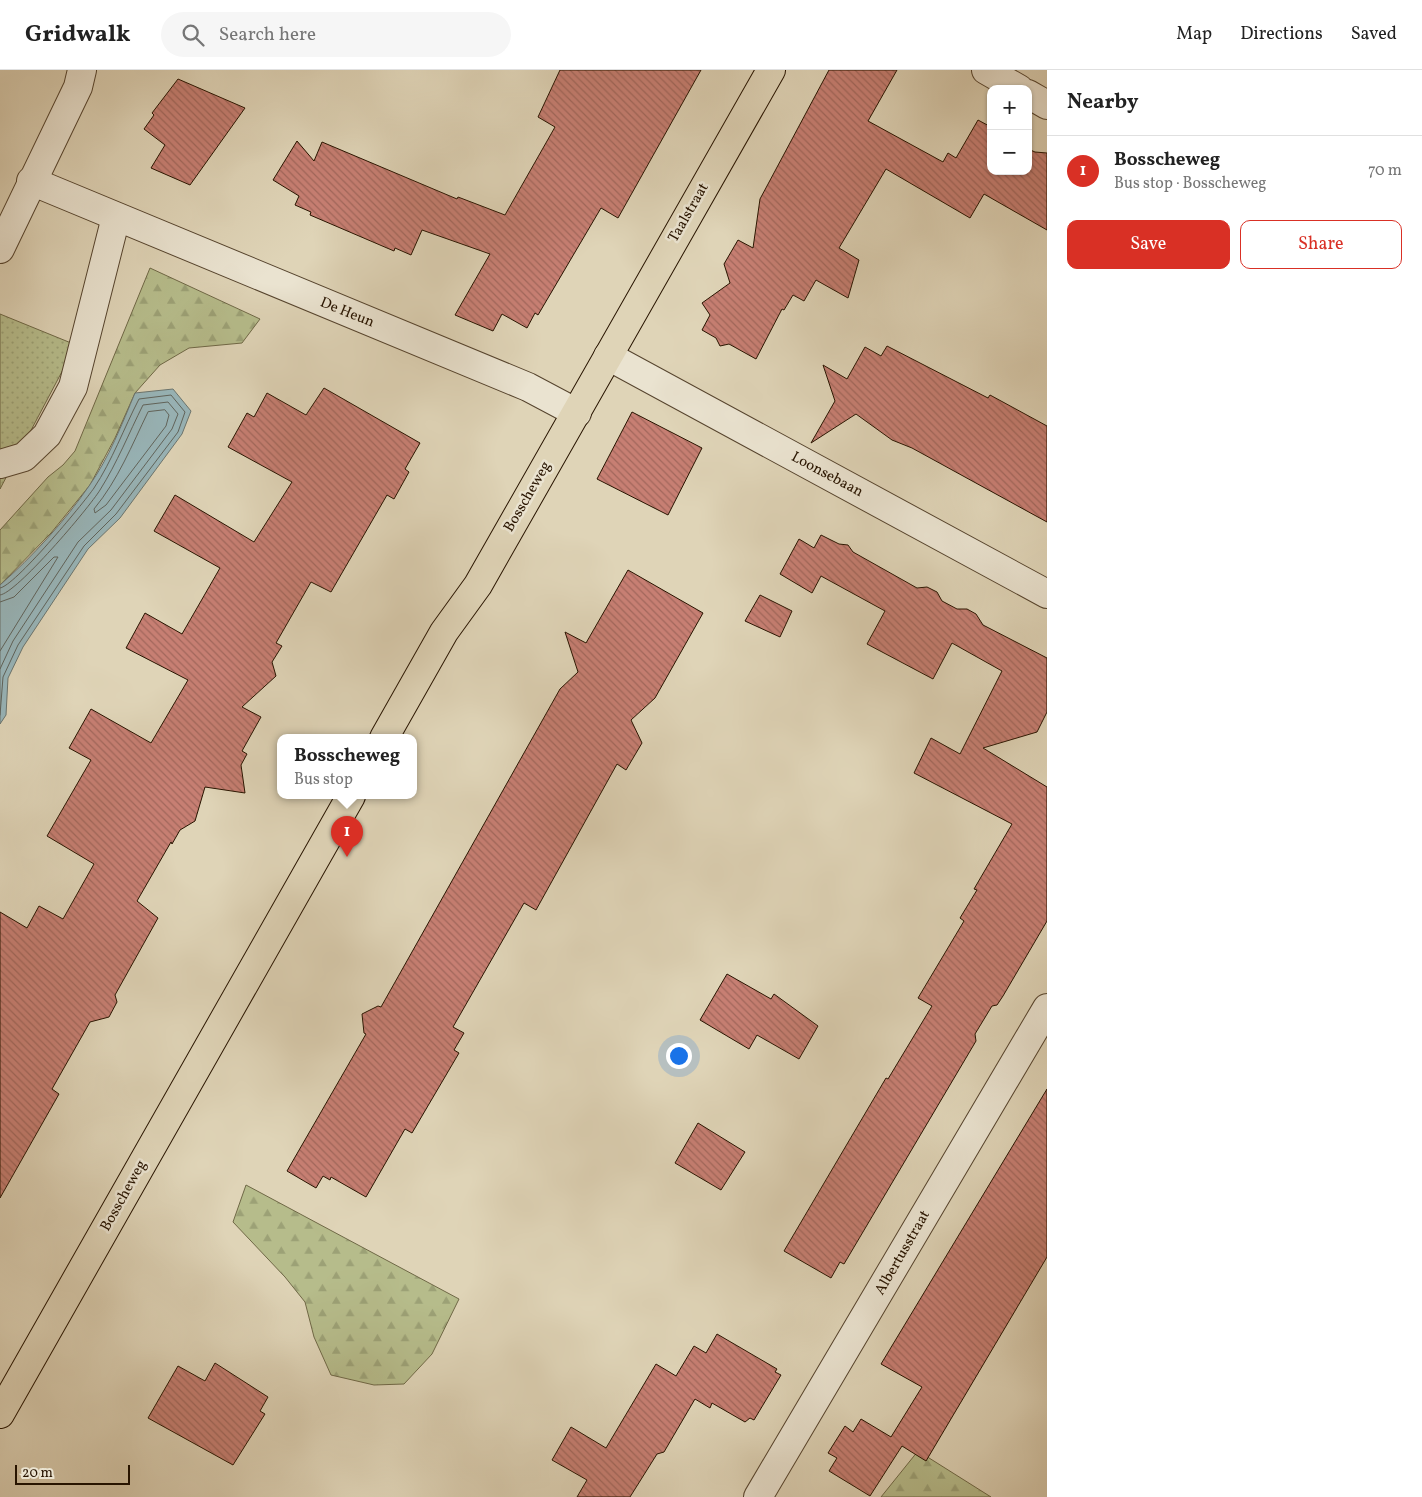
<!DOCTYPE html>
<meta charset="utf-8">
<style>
:root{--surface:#fff;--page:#f6f6f6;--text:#222;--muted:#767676;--line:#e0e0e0;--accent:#d93025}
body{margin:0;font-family:Vollkorn,serif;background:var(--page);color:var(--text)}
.controls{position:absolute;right:15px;top:15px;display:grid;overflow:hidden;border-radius:10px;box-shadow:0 1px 4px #0004}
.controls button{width:45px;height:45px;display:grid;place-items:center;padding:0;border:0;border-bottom:1px solid var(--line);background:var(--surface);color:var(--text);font:25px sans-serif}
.scale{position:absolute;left:15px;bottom:12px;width:115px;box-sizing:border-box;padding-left:5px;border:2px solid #281400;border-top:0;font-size:14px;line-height:18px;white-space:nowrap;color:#281400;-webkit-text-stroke:4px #eae3d0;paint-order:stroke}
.you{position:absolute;left:678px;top:985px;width:18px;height:18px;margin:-12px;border:4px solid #fff;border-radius:50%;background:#1a73e8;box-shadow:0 0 0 8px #1a73e833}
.badge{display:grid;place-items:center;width:32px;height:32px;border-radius:50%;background:var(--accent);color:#fff;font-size:16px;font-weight:700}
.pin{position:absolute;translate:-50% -41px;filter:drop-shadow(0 1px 2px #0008)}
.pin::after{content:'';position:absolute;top:26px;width:18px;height:15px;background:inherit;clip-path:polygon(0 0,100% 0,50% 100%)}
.popup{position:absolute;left:277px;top:664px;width:140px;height:65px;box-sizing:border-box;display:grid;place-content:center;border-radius:10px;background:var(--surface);filter:drop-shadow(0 1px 4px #0005);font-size:16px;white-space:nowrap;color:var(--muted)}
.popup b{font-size:19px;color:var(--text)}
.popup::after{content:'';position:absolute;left:50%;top:100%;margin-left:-10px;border:10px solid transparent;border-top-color:var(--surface)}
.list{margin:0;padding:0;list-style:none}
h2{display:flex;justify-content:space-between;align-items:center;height:65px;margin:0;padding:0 20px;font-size:21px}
h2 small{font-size:16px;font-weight:400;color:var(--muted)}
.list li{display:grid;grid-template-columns:32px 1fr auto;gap:15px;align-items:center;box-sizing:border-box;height:70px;padding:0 20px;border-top:1px solid var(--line)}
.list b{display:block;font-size:19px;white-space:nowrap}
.list p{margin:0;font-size:16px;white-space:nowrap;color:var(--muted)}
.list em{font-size:16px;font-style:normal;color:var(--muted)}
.actions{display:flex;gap:10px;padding:15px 20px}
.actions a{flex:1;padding:11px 0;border:1px solid var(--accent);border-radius:10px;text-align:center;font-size:18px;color:var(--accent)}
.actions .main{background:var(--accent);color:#fff}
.icon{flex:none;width:28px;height:28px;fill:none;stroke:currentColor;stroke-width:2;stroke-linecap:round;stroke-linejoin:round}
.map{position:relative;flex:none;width:1047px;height:1427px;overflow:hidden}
header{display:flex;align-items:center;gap:30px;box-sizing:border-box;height:70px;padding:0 25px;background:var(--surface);border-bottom:1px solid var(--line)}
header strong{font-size:24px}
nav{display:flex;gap:28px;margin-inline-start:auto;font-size:18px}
.search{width:350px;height:45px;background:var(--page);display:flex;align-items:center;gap:12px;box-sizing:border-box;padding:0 18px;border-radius:28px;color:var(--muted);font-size:19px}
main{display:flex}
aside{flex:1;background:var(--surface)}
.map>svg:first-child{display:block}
.grass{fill:url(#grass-dots);stroke:#6f6846}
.forest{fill:url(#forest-firs);stroke:#6f6846}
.water{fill:#98b5b9;stroke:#6b756f}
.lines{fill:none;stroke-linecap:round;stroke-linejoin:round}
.shore{stroke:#60645c;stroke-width:1}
.building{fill:url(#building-back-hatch);stroke:#281400}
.minor-casing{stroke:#56442e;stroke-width:30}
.major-casing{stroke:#281400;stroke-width:30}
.minor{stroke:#eae3d0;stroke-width:28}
.major{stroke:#dfd4b7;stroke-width:28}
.labels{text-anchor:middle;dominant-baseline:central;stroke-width:5;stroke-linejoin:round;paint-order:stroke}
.street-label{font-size:15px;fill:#281400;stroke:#eae3d0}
</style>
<header>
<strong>Gridwalk</strong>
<div class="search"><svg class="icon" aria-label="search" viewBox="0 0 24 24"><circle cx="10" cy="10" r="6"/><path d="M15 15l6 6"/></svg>Search here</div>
<nav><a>Map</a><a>Directions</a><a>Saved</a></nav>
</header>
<main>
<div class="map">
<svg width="1047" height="1427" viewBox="0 0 1047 1427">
<defs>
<pattern id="grass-dots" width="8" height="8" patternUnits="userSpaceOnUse" patternTransform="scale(1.25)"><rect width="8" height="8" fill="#b6bc8b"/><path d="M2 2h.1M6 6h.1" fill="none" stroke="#9ca176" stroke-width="1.8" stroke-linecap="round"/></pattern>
<pattern id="forest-firs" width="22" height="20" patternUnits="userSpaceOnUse" patternTransform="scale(1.25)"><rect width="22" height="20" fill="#b6bc8b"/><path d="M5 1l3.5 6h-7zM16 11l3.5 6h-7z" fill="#9ca176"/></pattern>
<pattern id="building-back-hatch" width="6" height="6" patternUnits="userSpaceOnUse" patternTransform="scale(1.25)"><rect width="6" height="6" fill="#c77f73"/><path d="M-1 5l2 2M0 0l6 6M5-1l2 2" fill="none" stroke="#a2675c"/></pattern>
</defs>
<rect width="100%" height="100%" fill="#dfd4b7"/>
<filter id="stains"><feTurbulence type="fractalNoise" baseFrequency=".004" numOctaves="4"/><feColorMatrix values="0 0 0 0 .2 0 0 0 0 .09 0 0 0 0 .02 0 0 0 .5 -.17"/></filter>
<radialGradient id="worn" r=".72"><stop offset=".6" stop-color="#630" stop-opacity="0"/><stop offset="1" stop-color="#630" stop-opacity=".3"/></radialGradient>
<polygon class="grass" points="0,244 76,275 0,419"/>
<g class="forest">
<polygon points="150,198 260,249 242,273 189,278 160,295 135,323 115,368 90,415 51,463 0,515 0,460 48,407 63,395 75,381"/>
<polygon points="246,1115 459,1229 432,1284 404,1314 374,1315 331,1305 314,1267 305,1232 285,1207 233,1152"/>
<polygon points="918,1381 991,1427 881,1427"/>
</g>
<path class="water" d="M173,319L191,341L182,364L120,448L88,479L23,577L8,608L6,645L0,654V515C32,487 65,451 89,416C109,388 122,354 135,323Z"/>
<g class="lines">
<g class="shore">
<path d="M165,340L169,345L166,356L106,435L95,443L94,439C118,410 132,375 148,342Z"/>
<path d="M0,518C14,517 83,434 94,418C112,391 124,358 139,329L171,325L185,342L178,362L116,444L84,476L18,575L3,607L0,645"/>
<path d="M0,525C16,524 89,438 100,420C117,393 129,363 143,335L168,332L178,344L172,359L111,440L78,472L13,571L0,599"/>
<polyline points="0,532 14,527 54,487 58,487 0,581"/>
</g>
</g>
<g class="building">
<polygon points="560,0 701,0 618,148 601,138 538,245 535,243 527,258 502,244 493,261 455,245 490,184 422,160 411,185 395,178 394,181 310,145 311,142 295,135 299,126 273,110 297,71 314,91 322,72 457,129 458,127 505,145 555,57 538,47"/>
<polygon points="829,0 897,0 868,51 943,92 948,83 956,88 978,50 991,57 991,101 1028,101 1028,79 1035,82 1047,83 1047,160 984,124 970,148 886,99 839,178 859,190 848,228 816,210 804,231 793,225 784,240 782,239 756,289 729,274 720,276 716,268 702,260 710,245 702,233 730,213 724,194 738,170 753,178 760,129"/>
<polygon points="178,9 245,38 190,115 151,98 165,75 144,59 154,45 152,43"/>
<polygon points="887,276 988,328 990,325 1047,356 1047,452 912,378 892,370 856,344 811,373 835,331 823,295 847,309 865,277 881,286"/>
<polygon points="324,318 420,373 405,399 409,402 394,429 387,425 331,522 311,512 276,573 282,576 272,592 276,606 242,637 261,647 242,681 247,684 241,695 245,723 205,717 195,751 180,760 172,774 171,772 137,831 158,848 115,925 117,932 109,947 90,952 52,1019 59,1024 0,1128 0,842 27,858 39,836 63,849 94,794 47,766 91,690 69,678 91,639 151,673 188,610 126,578 145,543 182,564 220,498 154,461 175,425 254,472 292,412 228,377 247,343 254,347 267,323 306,345"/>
<polygon points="632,342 702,378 668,445 597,409"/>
<polygon points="821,465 839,474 848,475 853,482 917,518 927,517 937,522 942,531 957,539 967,539 976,544 983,555 1047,588 1047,642 1037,662 983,678 1047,717 1047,851 1003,926 997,935 992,936 975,964 976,971 844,1194 840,1192 831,1208 784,1181 886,1008 888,1009 932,936 918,928 964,851 960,848 977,820 974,819 1012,754 914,703 931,668 960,684 1002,601 952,573 933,609 867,574 885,541 821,506 812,523 780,504 799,469 814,478"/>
<polygon points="628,500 703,543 655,628 631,650 642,673 626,700 617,694 536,840 524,833 453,957 464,963 454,980 459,983 412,1063 405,1059 366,1127 331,1107 330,1110 323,1106 316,1118 287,1101 366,964 364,963 362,944 378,936 381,937 560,619 578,602 565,562 586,573"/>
<polygon points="760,525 792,541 780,567 745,551"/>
<polygon points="727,904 771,929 774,924 818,956 799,989 757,965 749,979 700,950"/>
<polygon points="1047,1019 1047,1187 926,1391 902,1376 870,1426 829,1401 837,1388 828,1383 845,1356 853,1362 861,1349 891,1367 922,1317 881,1294"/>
<polygon points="698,1053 745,1082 721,1120 675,1093"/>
<polygon points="717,1264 777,1299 775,1302 781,1305 754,1350 750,1348 745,1352 712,1333 710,1338 695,1329 664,1382 657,1384 630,1427 577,1427 587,1410 552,1390 571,1357 606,1378 656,1294 676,1306 694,1276 706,1283"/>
<polygon points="215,1293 268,1327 260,1341 265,1344 233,1395 148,1348 178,1296 205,1311"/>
</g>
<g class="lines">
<defs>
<g id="minor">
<polyline points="986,0 1019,19"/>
<polyline points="1028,24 1047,35"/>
<polyline points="31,111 528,317 577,343"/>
<polyline points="0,179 78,17 82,0"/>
<polyline points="608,286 1047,524"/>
<polyline points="0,394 24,387 47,365 73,317 116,147"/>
<polyline points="758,1427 1047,938"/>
</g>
<g id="major">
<polyline points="384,668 444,562 478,515 771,0"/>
<polyline points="0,1344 351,726"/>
</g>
</defs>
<use href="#minor" class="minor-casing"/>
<use href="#major" class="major-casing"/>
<use href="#minor" class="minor"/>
<use href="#major" class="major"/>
</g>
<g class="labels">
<g class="street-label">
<text transform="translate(689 143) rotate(-60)">Taalstraat</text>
<text transform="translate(347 243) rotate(22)">De Heun</text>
<text transform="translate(827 405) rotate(28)">Loonsebaan</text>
<text transform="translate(528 427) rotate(-60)">Bosscheweg</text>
<text transform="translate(124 1126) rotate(-61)">Bosscheweg</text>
<text transform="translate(903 1183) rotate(-60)">Albertusstraat</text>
</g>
</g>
<rect width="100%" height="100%" filter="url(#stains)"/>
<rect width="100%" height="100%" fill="url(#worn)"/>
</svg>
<div class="controls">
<button>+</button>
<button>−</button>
</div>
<div class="scale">20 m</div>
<div class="you"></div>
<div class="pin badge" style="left:347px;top:787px">1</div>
<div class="popup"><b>Bosscheweg</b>Bus stop</div>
</div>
<aside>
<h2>Nearby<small></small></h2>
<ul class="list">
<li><span class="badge">1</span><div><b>Bosscheweg</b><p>Bus stop · Bosscheweg</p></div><em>70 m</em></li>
</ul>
<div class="actions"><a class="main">Save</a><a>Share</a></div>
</aside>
</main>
